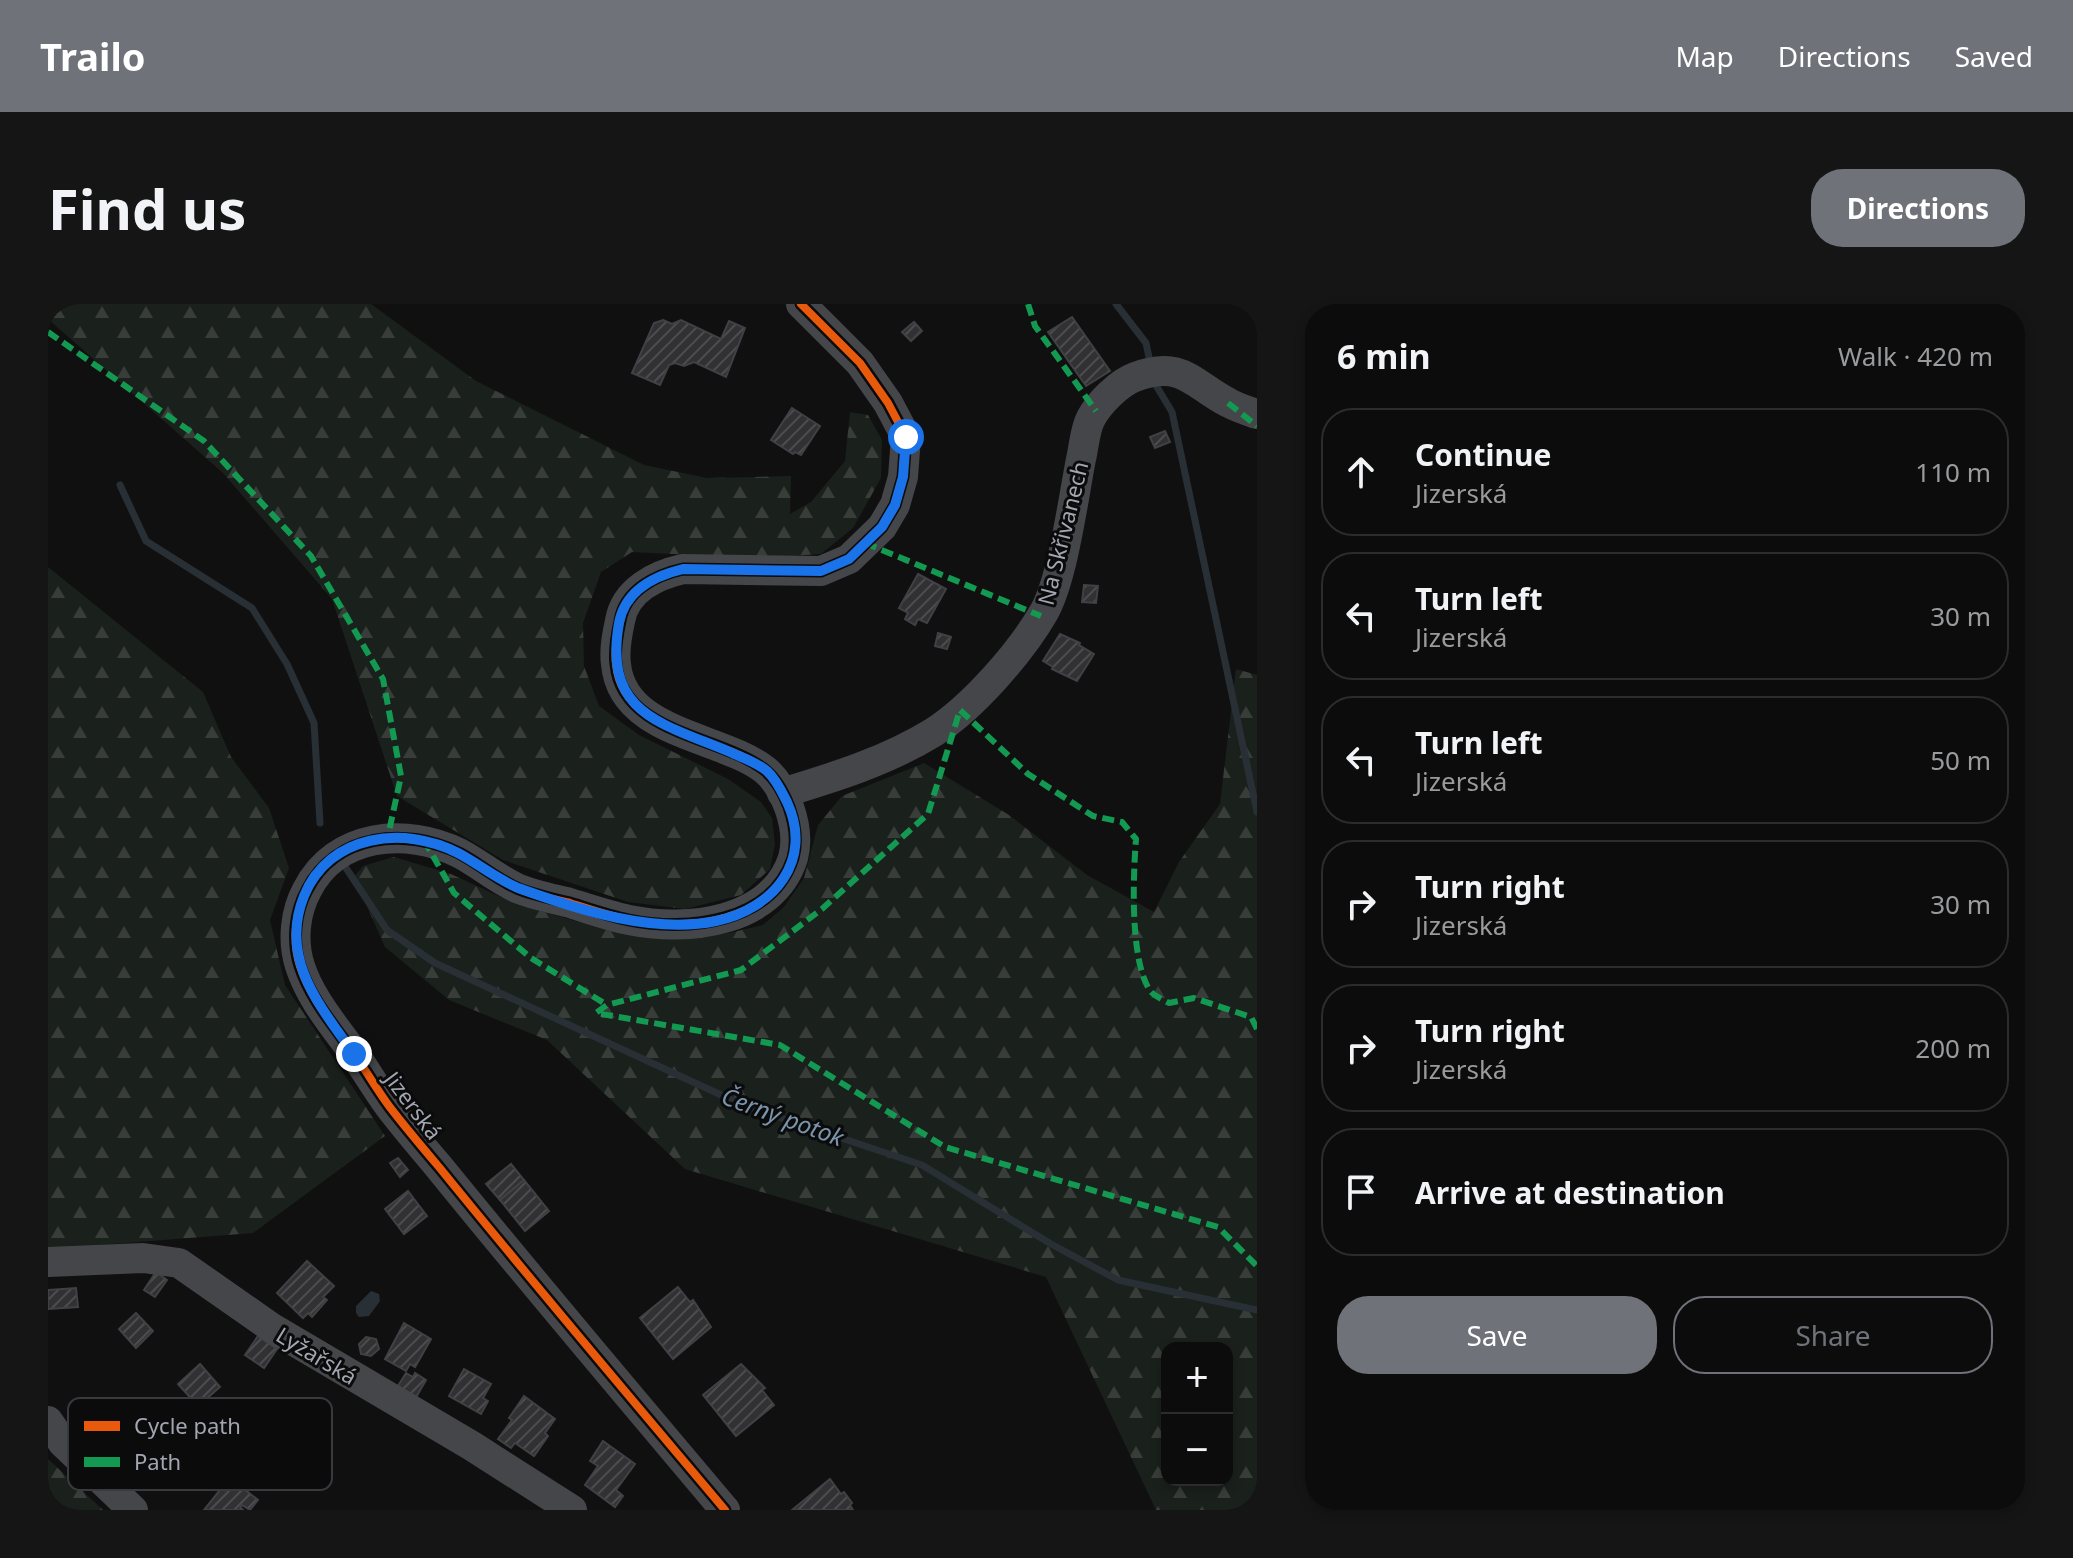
<!DOCTYPE html>
<meta charset="utf-8">
<style>
:root{--surface:#0c0c0d;--page:#151516;--text:#f1f3f6;--muted:#9a9b9d;--line:#2c2c2e;--accent:#6f7279}
body{margin:0;font-family:"Noto Sans",sans-serif;background:var(--page);color:var(--text)}
.controls{position:absolute;right:24px;bottom:24px;display:grid;overflow:hidden;border-radius:16px;box-shadow:0 4px 12px #0003}
.controls button{width:72px;height:72px;display:grid;place-items:center;padding:0;border:0;border-bottom:2px solid var(--line);background:var(--surface);color:var(--text);font:40px sans-serif}
.stop{position:absolute;width:24px;height:24px;margin:-18px;border:6px solid #1a73e8;border-radius:50%;background:#fff}
.stop.end{background:#1a73e8;border-color:#fff;box-shadow:0 2px 8px #0008}
.list{margin:0;padding:0;list-style:none}
h2{display:flex;justify-content:space-between;align-items:center;height:104px;margin:0;padding:0 32px;font-size:34px}
h2 small{font-size:26px;font-weight:400;color:var(--muted)}
.list li{display:grid;grid-template-columns:52px 1fr auto;gap:24px;align-items:center;box-sizing:border-box;height:128px;margin:0 16px 16px;padding:0 16px;border:2px solid var(--line);border-radius:32px}
.list b{display:block;font-size:30px;white-space:nowrap}
.list p{margin:0;font-size:26px;white-space:nowrap;color:var(--muted)}
.list em{font-size:26px;font-style:normal;color:var(--muted)}
.actions{display:flex;gap:16px;padding:24px 32px}
.actions a{flex:1;padding:18px 0;border:2px solid var(--accent);border-radius:32px;text-align:center;font-size:28px;color:var(--accent)}
.actions .main{background:var(--accent);color:#fff}
.icon{flex:none;width:44px;height:44px;fill:none;stroke:currentColor;stroke-width:2;stroke-linecap:round;stroke-linejoin:round}
.map{position:relative;flex:none;width:1209px;height:1206px;overflow:hidden;border-radius:32px}
header{display:flex;align-items:center;gap:48px;box-sizing:border-box;height:112px;padding:0 40px;background:var(--accent);color:#fff}
header strong{font-size:38px}
nav{display:flex;gap:44px;margin-inline-start:auto;font-size:28px}
.intro{display:flex;align-items:center;justify-content:space-between;box-sizing:border-box;height:192px;padding:0 48px}
h1{margin:0;font-size:56px}
.button{padding:20px 36px;border-radius:32px;background:var(--accent);color:#fff;font-size:28px;font-weight:700}
main{display:flex;gap:48px;padding:0 48px}
aside{flex:1;background:var(--surface);border-radius:32px;box-shadow:0 4px 12px #0003}
.map>svg:first-child{display:block}
.forest{fill:url(#forest-firs);fill-rule:evenodd}
.water{fill:#282f35}
.lines{fill:none;stroke-linecap:round;stroke-linejoin:round}
.stream{stroke:#282f35;stroke-width:7}
.building{fill:url(#building-hatch);stroke:#404144;stroke-width:2}
.minor{stroke:#454649;stroke-width:30}
.quiet{stroke:#139951;stroke-width:6;stroke-dasharray:12 6;stroke-linecap:butt}
.cycleway-casing{stroke:#0b0b0c;stroke-width:13}
.cycleway{stroke:#e8590c;stroke-width:8}
.route{stroke:#1a73e8;stroke-width:10}
.labels{text-anchor:middle;dominant-baseline:central;stroke-width:6;stroke-linejoin:round;paint-order:stroke}
.street-label{font-size:22px;fill:#a2a6b1;stroke:#0b0b0c}
.water-label{font-size:24px;font-style:italic;fill:#7a94ab;stroke:#0b0b0c}
.key{fill:#0b0b0c;stroke:#383a3e;stroke-width:2}
.key-label{font-size:22px;fill:#a2a6b1}
</style>
<header>
<strong>Trailo</strong>
<nav><a>Map</a><a>Directions</a><a>Saved</a></nav>
</header>
<div class="intro"><h1>Find us</h1><a class="button">Directions</a></div>
<main>
<div class="map">
<svg width="1209" height="1206" viewBox="0 0 1209 1206">
<defs>
<pattern id="forest-firs" width="22" height="20" patternUnits="userSpaceOnUse" patternTransform="scale(2)"><rect width="22" height="20" fill="#1a201b"/><path d="M5 1l3.5 6h-7zM16 11l3.5 6h-7z" fill="#383d3a"/></pattern>
<pattern id="building-hatch" width="6" height="6" patternUnits="userSpaceOnUse" patternTransform="scale(2)"><rect width="6" height="6" fill="#313133"/><path d="M-1 1l2-2M0 6l6-6M5 7l2-2" fill="none" stroke="#4c4c4e"/></pattern>
</defs>
<rect width="100%" height="100%" fill="#101011"/>
<g class="forest">
<polygon points="0,0 323,0 428,77 596,161 659,174 743,172 742,210 763,198 797,157 802,108 820,111 834,136 833,174 805,224 773,250 709,254 584,248 553,268 535,319 536,362 551,402 591,431 680,475 713,498 724,514 727,540 722,565 693,591 637,605 580,598 455,556 349,492 284,295 175,169 0,15"/>
<polygon points="0,263 155,388 183,453 221,504 241,564 222,616 237,681 337,832 205,929 0,945"/>
<path d="M1188,365L1209,371V1206H1108L998,973L637,865L499,736L401,696L337,643L306,573L315,562L346,553L403,570L468,600L566,628L624,633L681,629L715,621L736,603L756,574L770,521L794,492L876,459L961,511L1039,571L1106,608L1131,558L1172,500ZM1119,1044H1179V1176H1119Z"/>
<polygon points="0,1155 55,1206 0,1206"/>
</g>
<polygon class="water" points="323,987 331,990 332,997 321,1012 311,1013 308,1009 308,1002"/>
<g class="lines">
<g class="stream">
<polyline points="1068,0 1098,39 1102,58"/>
<polyline points="1106,78 1124,108 1209,508"/>
<polyline points="72,181 98,237 204,304 239,360 266,419 272,519"/>
<polyline points="296,561 339,626 387,659 697,802 874,861 1003,940 1070,976 1209,1006"/>
</g>
</g>
<g class="building">
<polygon points="1024,13 1062,67 1038,82 1000,28"/>
<polygon points="615,16 624,20 633,16 673,35 681,17 697,24 678,73 646,58 636,62 627,59 621,61 612,81 584,69 606,19"/>
<polygon points="866,18 874,27 863,37 854,28"/>
<polygon points="744,104 772,122 753,151 747,148 745,150 723,136"/>
<polygon points="1117,127 1122,138 1107,144 1102,133"/>
<polygon points="870,270 898,285 879,319 870,315 867,321 857,315 860,309 851,304"/>
<polygon points="1036,281 1050,282 1048,299 1034,298"/>
<polygon points="890,329 903,333 899,345 887,342"/>
<polygon points="1012,330 1032,339 1031,341 1046,350 1029,377 1004,365 1005,363 995,357"/>
<polygon points="350,854 360,866 352,873 342,859"/>
<polygon points="463,860 476,876 452,896 438,880"/>
<polygon points="476,876 501,907 477,927 452,896"/>
<polygon points="360,887 379,912 356,930 337,905"/>
<polygon points="259,957 286,982 275,993 279,996 264,1013 260,1009 255,1014 229,989"/>
<polygon points="108,968 119,976 107,993 96,986"/>
<polygon points="630,983 642,998 645,996 663,1023 625,1055 592,1014"/>
<polygon points="28,984 30,1003 0,1005 0,986"/>
<polygon points="88,1009 105,1027 88,1044 71,1025"/>
<polygon points="356,1019 383,1035 367,1063 362,1060 358,1067 337,1055"/>
<polygon points="210,1032 229,1045 216,1064 197,1051"/>
<polygon points="318,1033 328,1035 331,1045 323,1052 313,1050 311,1040"/>
<polygon points="152,1060 172,1083 150,1102 130,1080"/>
<polygon points="693,1060 717,1084 714,1086 726,1101 688,1132 655,1091"/>
<polygon points="416,1065 443,1080 435,1094 440,1097 433,1110 401,1092"/>
<polygon points="358,1069 365,1073 367,1069 378,1076 367,1095 348,1085"/>
<polygon points="476,1092 507,1115 497,1129 500,1132 486,1152 467,1139 463,1144 450,1135 464,1116 461,1114"/>
<polygon points="555,1137 587,1160 568,1186 575,1192 567,1203 537,1181 550,1162 542,1157"/>
<polygon points="184,1171 193,1178 191,1181 210,1196 202,1206 194,1201 192,1203 195,1206 156,1206"/>
<polygon points="782,1175 793,1190 796,1188 804,1199 802,1201 805,1206 744,1206"/>
</g>
<g class="lines">
<g class="minor">
<path d="M734,489C787,473 839,457 886,428C925,403 973,348 996,308C1015,274 1025,196 1033,155C1036,142 1037,125 1043,114C1051,99 1071,79 1087,73C1135,55 1145,81 1181,99C1190,104 1200,107 1209,110"/>
<polyline points="0,958 95,954 131,959 224,1024 424,1142 524,1206"/>
<polyline points="0,1117 15,1139 85,1206"/>
<path d="M677,1206C581,1092 485,979 391,863C374,843 357,823 341,802C327,783 316,763 302,744C283,718 262,693 252,662C244,637 247,608 259,586C288,529 358,523 411,549C432,560 450,576 471,585C487,591 505,595 522,599C541,605 561,612 581,616C639,628 724,619 745,554C750,536 747,520 741,503C736,490 728,475 717,466C674,432 574,430 568,360C566,346 569,331 572,317C577,286 608,271 635,265L773,267L801,255L834,223L847,201L855,173L858,133L840,99L812,59L753,0"/>
</g>
<g class="quiet">
<polyline points="980,0 987,22 1048,107"/>
<polyline points="0,28 156,137 263,252 335,375 353,472 340,532"/>
<polyline points="1180,99 1209,122"/>
<polyline points="817,239 993,312"/>
<polyline points="376,536 406,589 483,654 559,701"/>
<path d="M1209,725L1203,713L1146,694L1121,699C1114,695 1105,692 1101,685C1082,654 1085,573 1088,535L1074,518L1045,512L980,470L912,406L880,510L774,605L693,666L559,701L548,709L732,741L897,843L1170,923L1209,962"/>
</g>
<defs>
<path id="cycleway" d="M677,1206C581,1092 485,979 391,863C374,843 357,823 341,802C327,783 316,763 302,744C283,718 262,693 252,662C244,637 247,608 259,586C288,529 358,523 411,549C432,560 450,576 471,585C487,591 505,595 522,599C541,605 561,612 581,616C639,628 724,619 745,554C750,536 747,520 741,503C736,490 728,475 717,466C674,432 574,430 568,360C566,346 569,331 572,317C577,286 608,271 635,265L773,267L801,255L834,223L847,201L855,173L858,133L840,99L812,59L753,0"/>
</defs>
<use href="#cycleway" class="cycleway-casing"/>
<use href="#cycleway" class="cycleway"/>
</g>
<g class="lines">
<path class="route" d="M306,750C271,701 231,654 256,592C281,530 356,521 410,549C431,560 451,577 473,585C531,606 606,630 668,617C726,605 766,556 739,498C734,488 728,475 719,467C708,458 695,454 682,448C613,419 555,410 571,319C577,287 606,272 635,265L773,267L801,255L834,223L847,201L855,173L858,133"/>
</g>
<g class="labels">
<g class="street-label">
<text transform="translate(1014 229) rotate(-76)">Na Skřivanech</text>
<text transform="translate(366 801) rotate(53)">Jizerská</text>
<text transform="translate(269 1051) rotate(31)">Lyžařská</text>
</g>
<g class="water-label">
<text transform="translate(735 812) rotate(20)">Černý potok</text>
</g>
</g>
<rect x="20" y="1094" width="264" height="92" rx="12" class="key"/>
<rect x="36" y="1117" width="36" height="10" fill="#e8590c"/>
<rect x="36" y="1153" width="36" height="10" fill="#139951"/>
<g class="key-label">
<text x="86" y="1130">Cycle path</text>
<text x="86" y="1166">Path</text>
</g>
</svg>
<div class="controls">
<button>+</button>
<button>−</button>
</div>
<div class="stop" style="left:858px;top:133px"></div>
<div class="stop end" style="left:306px;top:750px"></div>
</div>
<aside>
<h2>6 min<small>Walk · 420 m</small></h2>
<ul class="list">
<li><svg class="icon" aria-label="ahead" viewBox="0 0 24 24"><path d="M12 20V5M6 11l6-6 6 6"/></svg><div><b>Continue</b><p>Jizerská</p></div><em>110 m</em></li>
<li><svg class="icon" aria-label="left" viewBox="0 0 24 24"><path d="M17 20v-9H6M10 6l-5 5 5 5"/></svg><div><b>Turn left</b><p>Jizerská</p></div><em>30 m</em></li>
<li><svg class="icon" aria-label="left" viewBox="0 0 24 24"><path d="M17 20v-9H6M10 6l-5 5 5 5"/></svg><div><b>Turn left</b><p>Jizerská</p></div><em>50 m</em></li>
<li><svg class="icon" aria-label="right" viewBox="0 0 24 24"><path d="M7 20v-9h11M14 6l5 5-5 5"/></svg><div><b>Turn right</b><p>Jizerská</p></div><em>30 m</em></li>
<li><svg class="icon" aria-label="right" viewBox="0 0 24 24"><path d="M7 20v-9h11M14 6l5 5-5 5"/></svg><div><b>Turn right</b><p>Jizerská</p></div><em>200 m</em></li>
<li><svg class="icon" aria-label="arrive" viewBox="0 0 24 24"><path d="M6 21V4h12l-3 4 3 4H6"/></svg><div><b>Arrive at destination</b></div></li>
</ul>
<div class="actions"><a class="main">Save</a><a>Share</a></div>
</aside>
</main>
